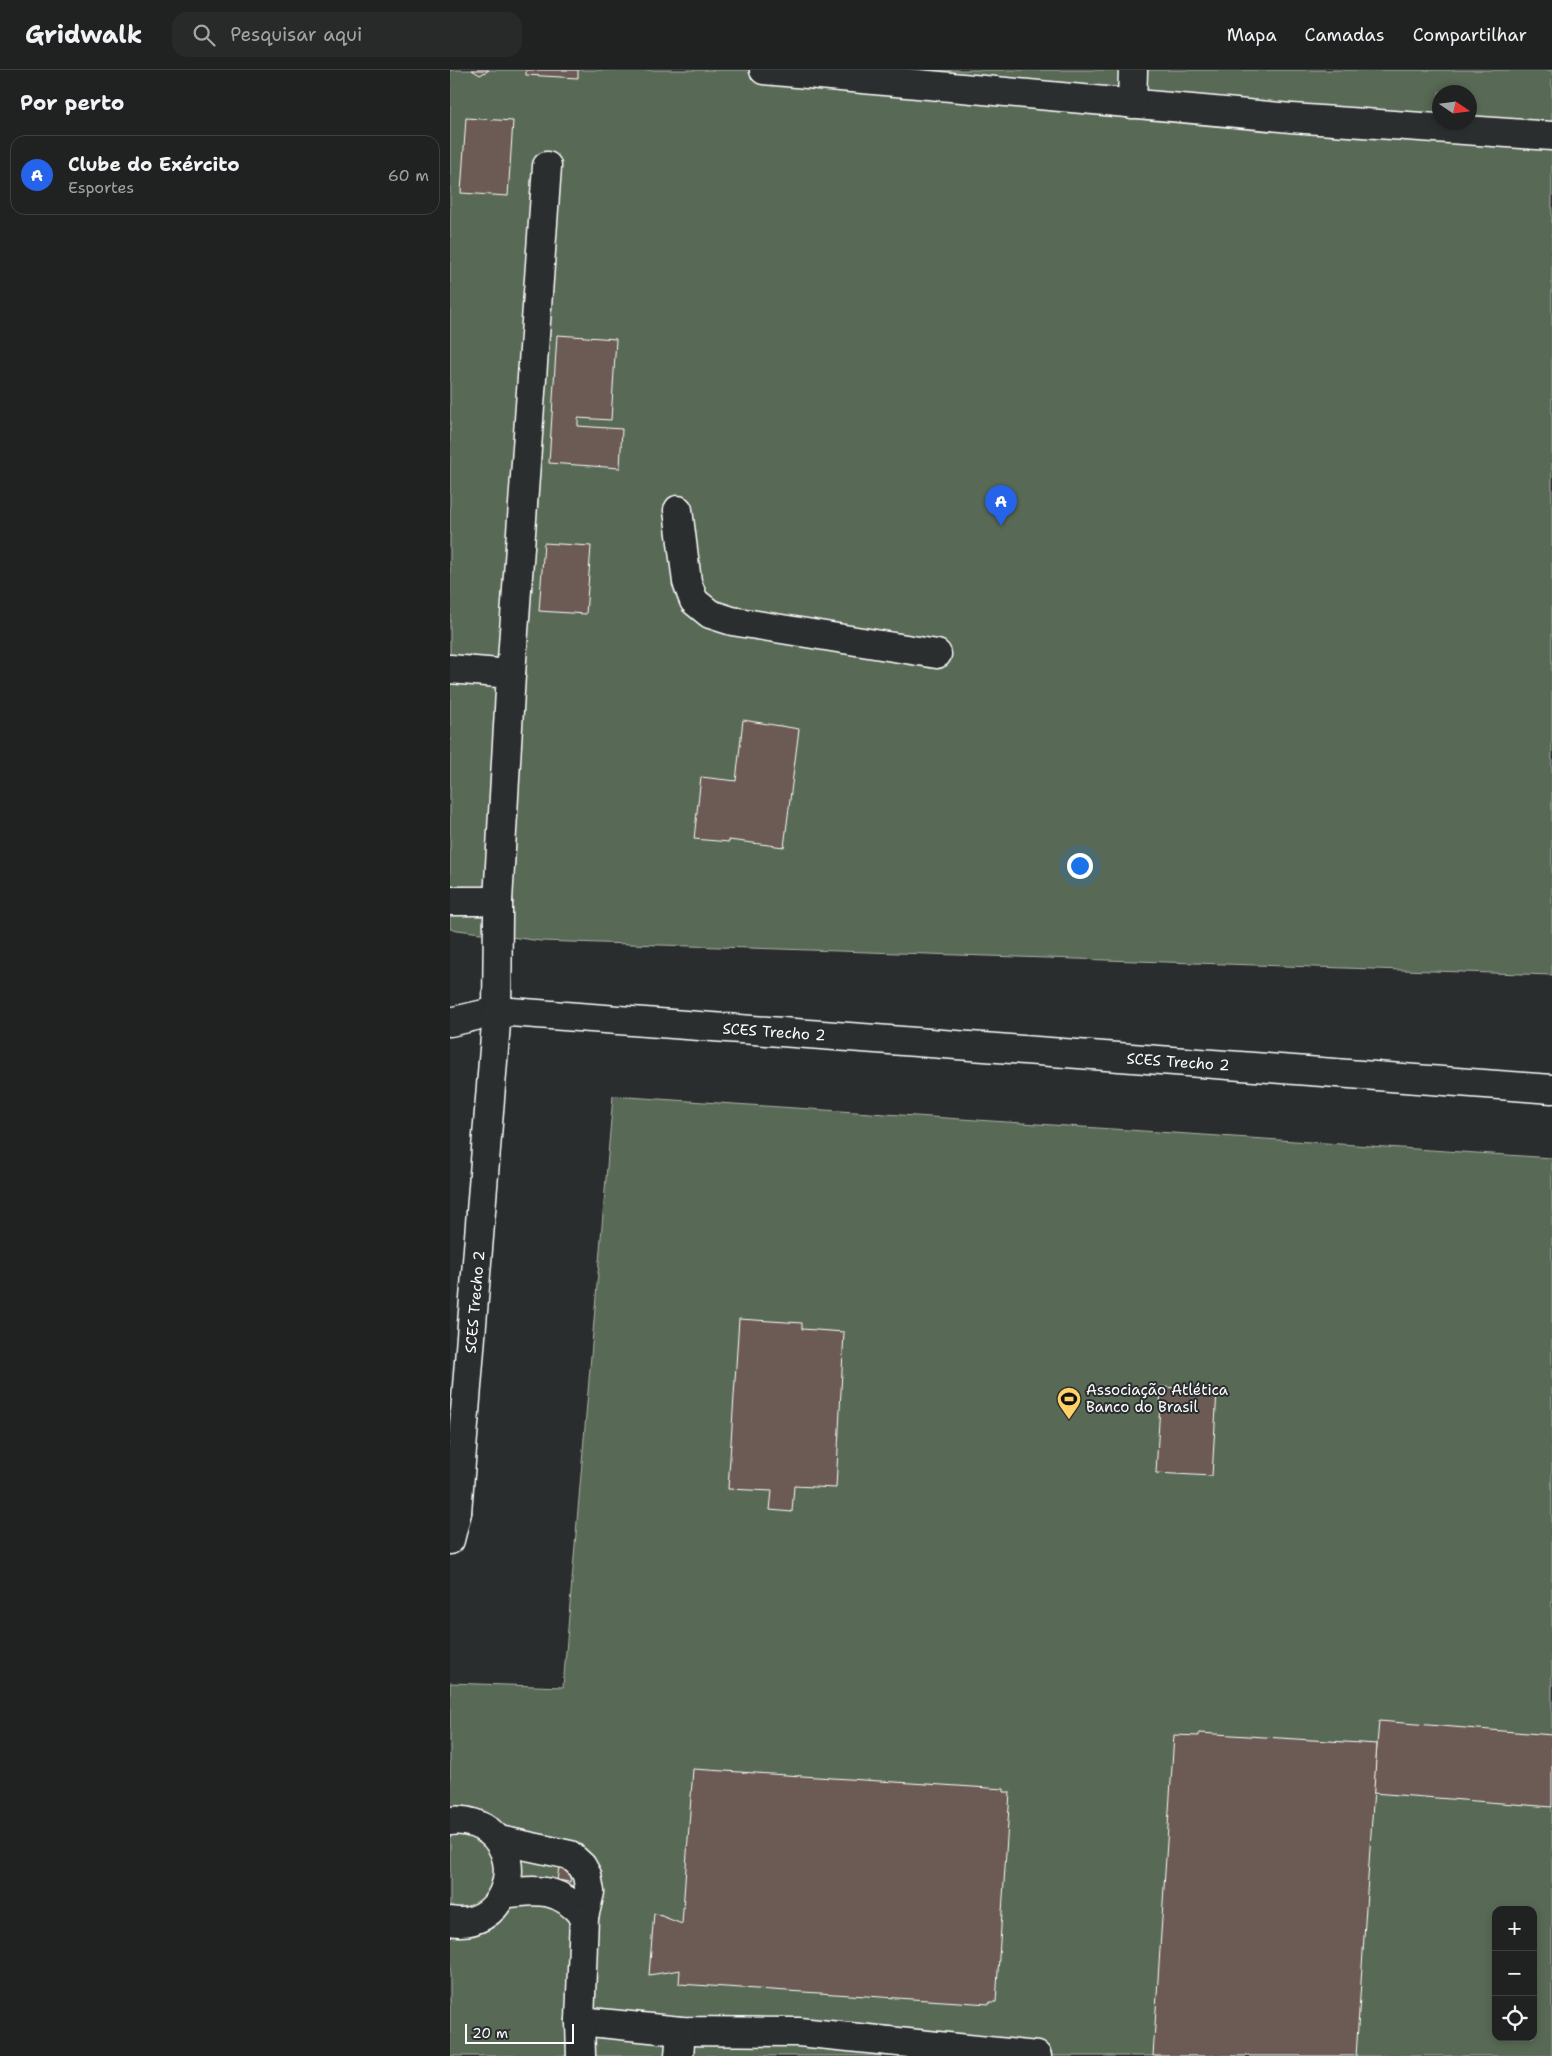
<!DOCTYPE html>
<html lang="pt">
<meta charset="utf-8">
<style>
:root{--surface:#202222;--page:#282a2a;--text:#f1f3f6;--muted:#a2a4a5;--line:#3d3f40;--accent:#2563eb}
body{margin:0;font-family:"Shantell Sans",sans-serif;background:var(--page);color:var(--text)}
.controls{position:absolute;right:15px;bottom:15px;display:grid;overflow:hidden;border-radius:10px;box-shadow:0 2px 8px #0003}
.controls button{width:45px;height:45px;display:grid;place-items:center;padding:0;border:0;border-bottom:1px solid var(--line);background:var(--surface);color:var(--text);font:25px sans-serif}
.compass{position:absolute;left:982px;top:15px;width:45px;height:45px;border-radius:50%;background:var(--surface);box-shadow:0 2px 8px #0003;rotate:103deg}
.scale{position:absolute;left:15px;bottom:12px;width:109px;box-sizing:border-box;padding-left:5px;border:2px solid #fff;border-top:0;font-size:14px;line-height:18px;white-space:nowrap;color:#fff;-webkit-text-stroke:4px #2a2d2e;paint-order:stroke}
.you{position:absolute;left:629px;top:795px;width:18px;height:18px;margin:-12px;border:4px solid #fff;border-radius:50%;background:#1a73e8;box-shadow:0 0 0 8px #1a73e833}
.badge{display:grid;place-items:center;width:32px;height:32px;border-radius:50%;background:var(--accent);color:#fff;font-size:16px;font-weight:700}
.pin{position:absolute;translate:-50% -41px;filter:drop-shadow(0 1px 2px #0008)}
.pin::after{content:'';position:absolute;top:26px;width:18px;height:15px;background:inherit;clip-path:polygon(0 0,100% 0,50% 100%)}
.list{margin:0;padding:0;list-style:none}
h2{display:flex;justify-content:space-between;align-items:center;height:65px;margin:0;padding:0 20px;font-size:21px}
h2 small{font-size:16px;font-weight:400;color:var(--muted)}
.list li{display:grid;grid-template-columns:32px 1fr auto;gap:15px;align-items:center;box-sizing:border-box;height:80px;margin:0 10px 10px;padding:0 10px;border:1px solid var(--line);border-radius:15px}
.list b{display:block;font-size:19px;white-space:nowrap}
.list p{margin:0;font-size:16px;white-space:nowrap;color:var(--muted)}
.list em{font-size:16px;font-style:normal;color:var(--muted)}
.icon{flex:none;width:28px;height:28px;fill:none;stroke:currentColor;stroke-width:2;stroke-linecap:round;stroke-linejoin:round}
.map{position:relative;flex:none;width:1102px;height:1986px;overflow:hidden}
header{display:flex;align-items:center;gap:30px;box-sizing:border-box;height:70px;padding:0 25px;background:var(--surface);border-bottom:1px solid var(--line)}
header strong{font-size:24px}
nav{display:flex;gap:28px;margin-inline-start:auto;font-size:18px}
.search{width:350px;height:45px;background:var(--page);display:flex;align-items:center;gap:12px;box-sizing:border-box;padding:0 18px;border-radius:15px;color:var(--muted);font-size:19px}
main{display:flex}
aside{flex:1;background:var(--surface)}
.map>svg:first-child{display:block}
.green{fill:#586a54;stroke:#acb4aa;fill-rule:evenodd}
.building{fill:#6c5a55;stroke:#fff}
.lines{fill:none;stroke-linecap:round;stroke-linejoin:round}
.minor-casing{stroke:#fff;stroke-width:31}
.minor{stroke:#2a2d2e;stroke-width:28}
.labels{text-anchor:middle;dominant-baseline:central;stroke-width:4;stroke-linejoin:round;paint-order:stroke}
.street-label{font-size:15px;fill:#fff;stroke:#2a2d2e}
.poi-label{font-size:15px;fill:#fff;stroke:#2a2d2e;text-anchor:start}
</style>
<header>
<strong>Gridwalk</strong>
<div class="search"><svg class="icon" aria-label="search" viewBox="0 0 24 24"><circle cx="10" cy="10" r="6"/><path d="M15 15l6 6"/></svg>Pesquisar aqui</div>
<nav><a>Mapa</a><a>Camadas</a><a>Compartilhar</a></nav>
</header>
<main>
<aside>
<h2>Por perto<small></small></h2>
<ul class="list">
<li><span class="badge">A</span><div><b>Clube do Exército</b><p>Esportes</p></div><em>60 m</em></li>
</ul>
</aside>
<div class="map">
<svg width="1102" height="1986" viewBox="0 0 1102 1986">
<rect width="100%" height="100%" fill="#2a2d2e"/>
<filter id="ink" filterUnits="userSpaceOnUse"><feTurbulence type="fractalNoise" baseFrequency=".02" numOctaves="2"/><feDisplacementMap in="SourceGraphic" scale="10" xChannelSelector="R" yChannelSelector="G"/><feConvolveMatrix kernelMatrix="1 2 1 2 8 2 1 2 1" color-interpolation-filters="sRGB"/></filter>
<g filter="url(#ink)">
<g class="green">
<path d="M0,0H1102V905L91,871L0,859ZM989,22H1019V52H989Z"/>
<path d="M163,1026L1102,1088V1986H0V1613L113,1617ZM1046,1840H1083V1967H1046Z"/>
</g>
<g class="building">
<polygon points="39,0 30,5 22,0"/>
<polygon points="76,0 128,0 128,8 76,5"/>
<polygon points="16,48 63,51 58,126 11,123"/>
<polygon points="107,265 166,269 161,350 128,348 128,356 172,359 170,398 99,393"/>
<polygon points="94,473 141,476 136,544 89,541"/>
<polygon points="293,650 349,659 334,777 279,770 279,772 244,769 251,707 286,711"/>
<polygon points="289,1249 352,1253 352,1259 394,1262 386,1418 344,1416 342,1442 320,1440 322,1421 278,1419"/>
<polygon points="711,1317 767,1320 762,1406 706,1403"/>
<polygon points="929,1651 1102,1665 1102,1737 923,1723"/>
<polygon points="749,1663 927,1674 906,1986 703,1986 724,1665 749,1666"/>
<polygon points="243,1699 554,1719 554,1722 560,1722 546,1932 540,1932 540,1934 229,1914 230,1900 199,1905 204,1843 232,1854"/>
<polygon points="109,1797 122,1799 120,1812 107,1810"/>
</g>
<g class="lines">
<defs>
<g id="minor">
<polyline points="314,0 841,48 1102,66"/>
<polyline points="682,34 683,0"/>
<polyline points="228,440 237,512 244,531 260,544 282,551 487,584"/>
<polyline points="0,599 61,604 48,831"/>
<polyline points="61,604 97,96"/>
<polyline points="0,831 48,831 48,846 47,941 0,952"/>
<polyline points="0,1442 7,1442 0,1470"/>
<polyline points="7,1442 47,941 1102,1019"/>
<path d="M0,1751C15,1749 28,1753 40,1762C78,1794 51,1861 0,1851"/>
<path d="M49,1770L120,1785L132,1796L137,1805L140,1822L134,1847C111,1817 87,1819 53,1824"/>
<polyline points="130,1951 231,1961 349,1962 587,1986"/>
<polyline points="131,1986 130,1951 134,1847"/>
<polyline points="229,1986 231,1961"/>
</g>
</defs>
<use href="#minor" class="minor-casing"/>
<use href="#minor" class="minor"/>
</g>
</g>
<defs>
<symbol id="stadium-pin" viewBox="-11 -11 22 30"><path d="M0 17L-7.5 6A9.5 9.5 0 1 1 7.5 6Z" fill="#ffd166" stroke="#2a2d2e"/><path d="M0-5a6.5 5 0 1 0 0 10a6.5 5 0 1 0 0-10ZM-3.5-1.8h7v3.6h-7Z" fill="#111"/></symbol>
</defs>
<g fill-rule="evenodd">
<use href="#stadium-pin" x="605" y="1315" width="28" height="38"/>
</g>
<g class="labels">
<g class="street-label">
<text transform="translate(324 962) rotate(4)">SCES Trecho 2</text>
<text transform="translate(728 992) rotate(4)">SCES Trecho 2</text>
<text transform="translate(25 1232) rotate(-85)">SCES Trecho 2</text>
</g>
<g class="poi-label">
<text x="636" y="1320">Associação Atlética<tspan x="636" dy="17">Banco do Brasil</tspan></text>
</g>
</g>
</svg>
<div class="controls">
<button>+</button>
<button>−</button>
<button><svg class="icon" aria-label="locate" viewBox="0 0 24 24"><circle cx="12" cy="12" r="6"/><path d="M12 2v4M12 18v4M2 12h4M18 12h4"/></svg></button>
</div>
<svg class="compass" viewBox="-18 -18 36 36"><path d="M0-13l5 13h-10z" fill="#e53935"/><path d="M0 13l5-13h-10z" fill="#a2a4a5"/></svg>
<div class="scale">20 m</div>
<div class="you"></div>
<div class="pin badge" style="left:551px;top:456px">A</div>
</div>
</main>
